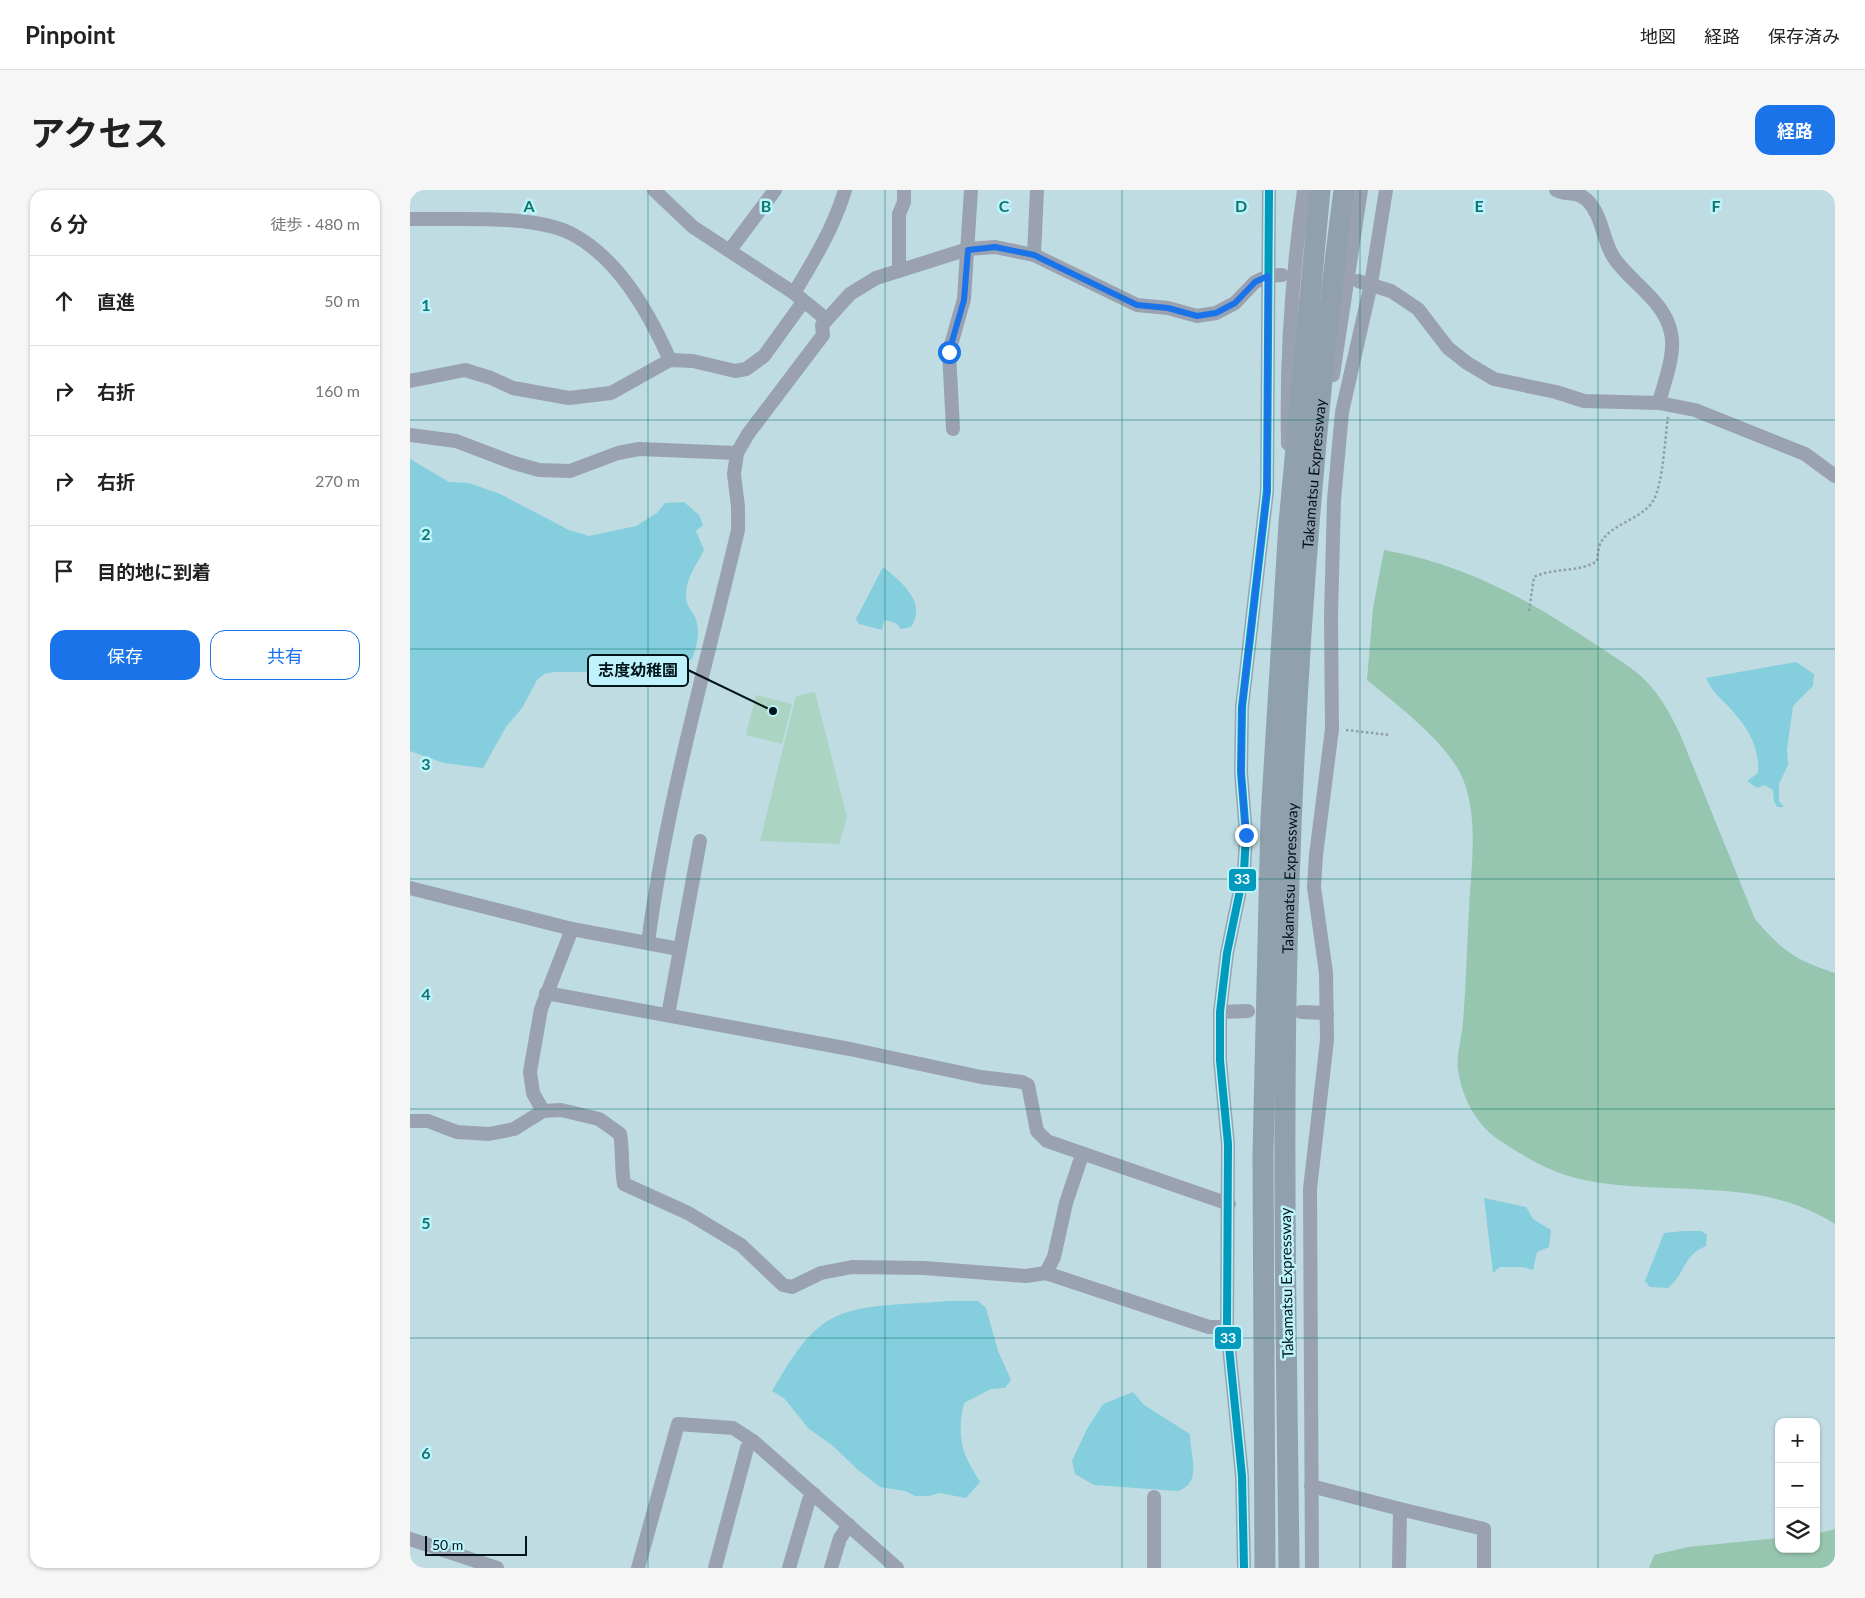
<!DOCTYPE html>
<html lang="ja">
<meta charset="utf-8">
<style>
:root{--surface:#fff;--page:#f6f6f6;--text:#222;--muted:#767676;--line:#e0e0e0;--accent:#1a73e8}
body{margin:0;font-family:Lato,"Noto Sans JP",sans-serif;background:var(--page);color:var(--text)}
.controls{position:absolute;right:15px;bottom:15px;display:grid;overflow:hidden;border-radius:10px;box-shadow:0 1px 4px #0004}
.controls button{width:45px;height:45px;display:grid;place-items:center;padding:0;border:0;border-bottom:1px solid var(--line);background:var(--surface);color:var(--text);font:25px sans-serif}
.scale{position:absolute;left:15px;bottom:12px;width:102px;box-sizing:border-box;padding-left:5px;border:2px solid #011418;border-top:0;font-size:14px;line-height:18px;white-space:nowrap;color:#011418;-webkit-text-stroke:4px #bef3fe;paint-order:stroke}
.stop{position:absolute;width:15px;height:15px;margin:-11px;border:4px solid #1a73e8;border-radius:50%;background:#fff}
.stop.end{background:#1a73e8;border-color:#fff;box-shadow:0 1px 5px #0008}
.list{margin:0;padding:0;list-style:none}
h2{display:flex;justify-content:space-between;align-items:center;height:65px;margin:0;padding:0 20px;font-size:21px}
h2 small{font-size:16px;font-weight:400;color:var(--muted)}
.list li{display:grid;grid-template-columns:32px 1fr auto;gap:15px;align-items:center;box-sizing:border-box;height:90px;padding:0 20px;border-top:1px solid var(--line)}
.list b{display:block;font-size:19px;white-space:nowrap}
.list em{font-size:16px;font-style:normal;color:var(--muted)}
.actions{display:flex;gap:10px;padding:15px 20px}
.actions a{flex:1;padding:11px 0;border:1px solid var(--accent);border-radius:15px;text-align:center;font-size:18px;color:var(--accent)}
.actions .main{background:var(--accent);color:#fff}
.icon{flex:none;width:28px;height:28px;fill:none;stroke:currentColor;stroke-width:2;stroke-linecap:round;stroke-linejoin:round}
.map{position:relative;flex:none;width:1425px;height:1378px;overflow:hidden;border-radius:15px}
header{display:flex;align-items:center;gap:30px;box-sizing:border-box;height:70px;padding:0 25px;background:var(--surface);border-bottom:1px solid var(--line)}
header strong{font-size:24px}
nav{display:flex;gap:28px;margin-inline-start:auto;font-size:18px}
.intro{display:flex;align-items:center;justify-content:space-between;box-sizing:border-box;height:120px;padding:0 30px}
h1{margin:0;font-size:35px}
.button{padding:12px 22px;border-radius:15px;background:var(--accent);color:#fff;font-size:18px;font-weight:700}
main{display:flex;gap:30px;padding:0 30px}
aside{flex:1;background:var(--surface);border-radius:15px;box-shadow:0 1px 4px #0004}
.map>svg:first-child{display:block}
.green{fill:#abd5c2}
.forest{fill:#97c6b0}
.water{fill:#84cedd}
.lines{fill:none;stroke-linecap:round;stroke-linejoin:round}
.path{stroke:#919ea6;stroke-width:2.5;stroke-dasharray:2.5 2.5;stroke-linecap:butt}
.minor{stroke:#9aa2b1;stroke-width:14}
.highway{stroke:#91a0af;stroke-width:21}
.bus-1-casing{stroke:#bef3fe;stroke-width:11}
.bus-1{stroke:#009abc;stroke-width:8}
.route{stroke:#1a73e8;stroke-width:6}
.grid{fill:none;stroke:#0f766e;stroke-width:1;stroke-opacity:0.55}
.labels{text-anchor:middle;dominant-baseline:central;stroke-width:5;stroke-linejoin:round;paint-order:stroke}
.street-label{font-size:15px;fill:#011418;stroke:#bef3fe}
.grid-label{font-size:16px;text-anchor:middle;font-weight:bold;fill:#0f766e;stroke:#bef3fe;stroke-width:5;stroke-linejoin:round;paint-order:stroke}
.leader{fill:none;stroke:#011418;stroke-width:2}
.callout-dot{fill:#011418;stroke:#bef3fe;stroke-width:2}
.callout{fill:#bef3fe;stroke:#011418;stroke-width:2}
.callout-label{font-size:16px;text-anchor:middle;font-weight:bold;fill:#011418}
.line-badge{stroke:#bef3fe;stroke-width:2}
.badge-label{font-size:14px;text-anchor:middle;font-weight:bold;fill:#fff}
</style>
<header>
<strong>Pinpoint</strong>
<nav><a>地図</a><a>経路</a><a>保存済み</a></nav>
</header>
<div class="intro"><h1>アクセス</h1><a class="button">経路</a></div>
<main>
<aside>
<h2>6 分<small>徒歩 · 480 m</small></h2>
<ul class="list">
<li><svg class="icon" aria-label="ahead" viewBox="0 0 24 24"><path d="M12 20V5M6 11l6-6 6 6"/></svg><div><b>直進</b></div><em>50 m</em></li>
<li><svg class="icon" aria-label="right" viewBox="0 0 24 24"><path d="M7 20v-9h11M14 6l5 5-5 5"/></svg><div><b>右折</b></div><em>160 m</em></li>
<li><svg class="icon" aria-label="right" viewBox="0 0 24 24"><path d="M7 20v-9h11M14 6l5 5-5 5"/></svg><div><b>右折</b></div><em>270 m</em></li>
<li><svg class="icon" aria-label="arrive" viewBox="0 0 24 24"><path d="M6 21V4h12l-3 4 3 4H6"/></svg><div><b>目的地に到着</b></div></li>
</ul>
<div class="actions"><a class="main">保存</a><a>共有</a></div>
</aside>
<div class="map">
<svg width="1425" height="1378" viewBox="0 0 1425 1378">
<rect width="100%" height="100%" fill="#bfdce2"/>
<g class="green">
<polygon points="405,502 437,627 429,654 350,651 386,506"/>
<polygon points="346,505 382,514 372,554 336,545"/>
</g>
<g class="forest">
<path d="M974,360C1053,374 1116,408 1182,452C1198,463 1217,474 1232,487C1249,503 1260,523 1270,544L1345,729C1372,761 1386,770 1425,783V1034C1350,985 1257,1007 1174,990C1149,985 1125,973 1103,959C1096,954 1088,950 1081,944C1062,927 1052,905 1048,880C1046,865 1052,847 1053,832C1056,795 1057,757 1059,719C1061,677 1069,630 1053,589C1038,553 986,514 957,490L963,418Z"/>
<polygon points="1425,1339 1425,1378 1239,1378 1244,1365 1278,1357 1369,1348 1369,1359 1406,1359 1406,1344"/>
</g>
<g class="water">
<path d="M0,269L39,292L59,293L90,304L159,340L179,346L226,336L247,323L255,313L274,312L289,325L293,335L286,341L294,360C287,374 275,390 276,406C276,416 281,419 285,427C291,441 287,456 282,469L257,482H144L134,484L127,490L112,518L96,537L73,578L34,573L0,561Z"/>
<path d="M473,377C490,391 518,412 501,437L491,439L486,433L474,430L472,440L449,434L446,429Z"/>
<path d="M1386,472L1404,484L1403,496L1383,516L1377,560L1378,575L1369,594V611L1374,617H1367L1364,611L1363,600L1355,595L1347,598L1337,591L1348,583C1350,556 1336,535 1318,516C1309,507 1301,500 1296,488Z"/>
<polygon points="1074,1008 1116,1017 1123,1029 1141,1040 1139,1057 1127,1062 1123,1080 1113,1077 1090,1077 1083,1083"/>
<path d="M1273,1041H1291L1297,1045L1296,1056C1272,1066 1276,1083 1258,1098L1240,1097L1235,1091L1254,1043Z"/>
<path d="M538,1111H568L576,1118L588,1161L601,1190L595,1198L581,1199L554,1213C549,1232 549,1254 558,1271C562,1279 566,1285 570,1292L556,1308L529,1303L519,1306H505L495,1301L470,1297L447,1279L422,1255L399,1239L374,1208L362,1201C379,1173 396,1140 427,1126C455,1113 507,1114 538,1111Z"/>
<path d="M723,1202L734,1215L780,1244C780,1265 793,1293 768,1301L684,1295L665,1284L662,1271L677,1239L693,1214Z"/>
</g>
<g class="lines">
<g class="path">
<path d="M1119,421L1124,387C1144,377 1169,383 1187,371C1188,365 1188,357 1191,352C1202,333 1231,330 1243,311C1253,295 1255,247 1258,227"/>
<polyline points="936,540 980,545"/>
</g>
<g class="minor">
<polyline points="244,0 283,37 384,103 416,129"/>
<path d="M1146,0C1156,6 1166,0 1177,10C1193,26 1192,50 1204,68C1221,93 1255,111 1261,143C1266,164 1254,192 1249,213"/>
<path d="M0,29C44,30 121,24 160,43C208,67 239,123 260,170"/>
<polyline points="320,60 365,0"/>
<polyline points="624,65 627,0"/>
<polyline points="489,81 489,24 494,12 494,0"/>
<polyline points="948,91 981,101 1008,119 1038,158 1057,173 1084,189 1146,202 1174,211 1249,213 1285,220 1395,264 1425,286"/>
<path d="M384,103C404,70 424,37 435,0"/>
<polyline points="923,185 951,0"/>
<polyline points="0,191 55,180 81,188 103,198 159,208 201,203 260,170 283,171 325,181 336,179 354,166 393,112"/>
<polyline points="543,239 539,162 554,109 561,0"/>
<polyline points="0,245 46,251 104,273 129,280 160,281 208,263 229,259 327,263"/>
<path d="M878,254C876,169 882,85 894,0"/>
<polyline points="0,698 162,739 269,759"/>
<path d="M238,753C256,613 296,477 328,340V317L324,284L327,263L338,244L413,145L412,135L440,104L466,88L558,59L585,57L624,65L727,115L758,118L787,126L806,123L825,113L845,92L858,86L872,85"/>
<polyline points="136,803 440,859 571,887 612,892 618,895 627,941 637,951 819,1014"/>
<polyline points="810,822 838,821"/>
<polyline points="891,822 917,823"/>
<polyline points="258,825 290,651"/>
<polyline points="133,921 123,903 120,882 131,819 162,739"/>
<path d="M0,931H18L47,942L79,944L104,939L133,921L151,920L189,929L210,944C213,961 211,977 214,994L278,1023L331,1055L373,1095L382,1097L411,1083L442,1077L514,1078L616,1086L636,1083L799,1137H817"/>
<polyline points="636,1083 644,1067 656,1013 672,965"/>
<polyline points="901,1296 990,1319 989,1378"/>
<polyline points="744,1307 744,1378"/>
<polyline points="990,1319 1074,1339 1074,1378"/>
<polyline points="0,1349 87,1378"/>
<polyline points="228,1378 268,1234 323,1238 343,1251 487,1378"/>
<polyline points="305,1378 337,1258 343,1251"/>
<polyline points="379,1378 399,1310 404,1304"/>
<polyline points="421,1378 430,1348 439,1335"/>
<polyline points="834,1378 832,1286 817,1137 818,954 810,870 810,822 817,763 834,681 836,645 831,582 832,517 857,301 859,0"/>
<polyline points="902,1378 900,999 917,850 916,783 904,697 906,665 922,539 921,427 924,310 932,222 961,94 976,0"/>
</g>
<g class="highway">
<polyline points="855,1378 853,964 861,628 879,333 910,0"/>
<path id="s1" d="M879,1378C877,1188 873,999 876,809C881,539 899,268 934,0"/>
</g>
<defs>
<polyline id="bus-1" points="834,1378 832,1286 817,1137 818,954 810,870 810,822 817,763 834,681 836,645 831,582 832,517 857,301 859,0"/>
</defs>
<use href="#bus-1" class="bus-1-casing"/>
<use href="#bus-1" class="bus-1"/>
</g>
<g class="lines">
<polyline class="route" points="539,162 554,110 558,60 585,57 624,65 727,115 758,118 787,126 806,123 825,113 845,92 858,86 857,301 832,517 831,582 836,645"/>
</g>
<path class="grid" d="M238,0V1378M475,0V1378M712,0V1378M950,0V1378M1188,0V1378M0,230H1425M0,459H1425M0,689H1425M0,919H1425M0,1148H1425"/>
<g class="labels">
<g class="street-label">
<text stroke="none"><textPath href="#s1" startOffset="1095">Takamatsu Expressway</textPath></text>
<text stroke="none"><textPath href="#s1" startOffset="690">Takamatsu Expressway</textPath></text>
<text transform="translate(876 1093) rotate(-91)">Takamatsu Expressway</text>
</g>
</g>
<g class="grid-label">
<text x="119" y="22">A</text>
<text x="356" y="22">B</text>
<text x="594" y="22">C</text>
<text x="831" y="22">D</text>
<text x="1069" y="22">E</text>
<text x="1306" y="22">F</text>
<text x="16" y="121">1</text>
<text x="16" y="350">2</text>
<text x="16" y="580">3</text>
<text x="16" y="810">4</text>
<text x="16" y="1039">5</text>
<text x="16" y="1269">6</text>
</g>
<path class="leader" d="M363 521L278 480"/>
<circle class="callout-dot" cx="363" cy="521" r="5"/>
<rect class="callout" x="178" y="465" width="100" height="31" rx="5"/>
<g class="callout-label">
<text x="228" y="486">志度幼稚園</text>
</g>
<g class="line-badge">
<rect x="818" y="678" width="29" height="24" rx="5" fill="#009abc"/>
<rect x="804" y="1136" width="28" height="24" rx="5" fill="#009abc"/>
</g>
<g class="badge-label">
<text x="832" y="694">33</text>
<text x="818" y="1153">33</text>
</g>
</svg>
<div class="controls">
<button>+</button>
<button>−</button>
<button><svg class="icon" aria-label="layers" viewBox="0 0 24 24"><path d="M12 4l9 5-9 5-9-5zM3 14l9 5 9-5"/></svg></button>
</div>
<div class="scale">50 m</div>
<div class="stop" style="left:539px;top:162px"></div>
<div class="stop end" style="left:836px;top:645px"></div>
</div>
</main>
